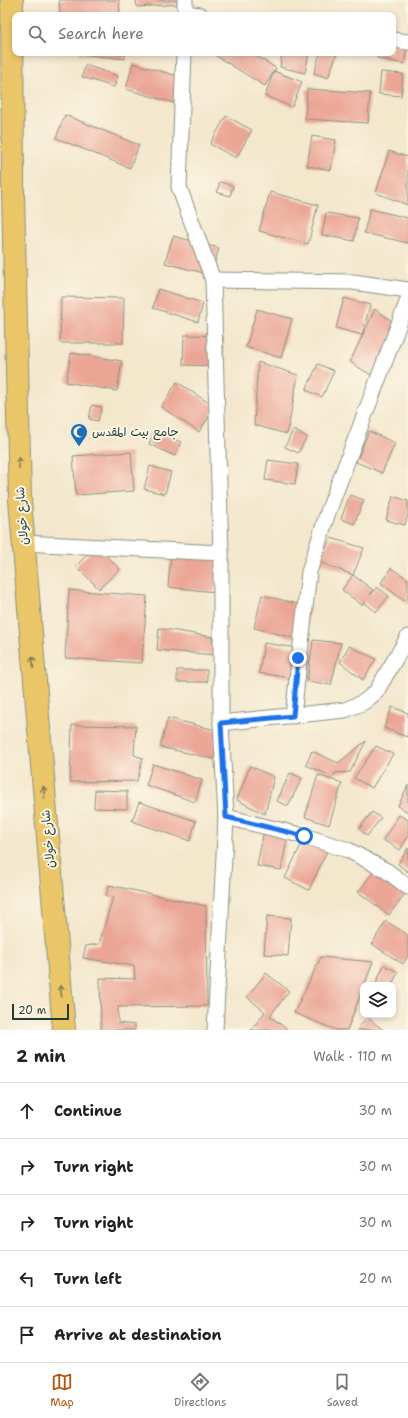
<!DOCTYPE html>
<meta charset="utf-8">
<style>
:root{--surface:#fff;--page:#f2f2f2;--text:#202124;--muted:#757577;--line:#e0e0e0;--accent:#b45309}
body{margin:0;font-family:"Shantell Sans","Playpen Sans Arabic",sans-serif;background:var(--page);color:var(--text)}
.controls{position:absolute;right:12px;bottom:12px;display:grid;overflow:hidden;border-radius:8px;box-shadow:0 2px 6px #0003}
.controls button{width:36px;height:36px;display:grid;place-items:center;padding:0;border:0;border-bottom:1px solid var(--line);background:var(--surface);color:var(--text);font:20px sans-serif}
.scale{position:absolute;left:12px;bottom:10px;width:57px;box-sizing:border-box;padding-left:4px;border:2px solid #1f3d34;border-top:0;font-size:11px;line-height:14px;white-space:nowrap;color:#1f3d34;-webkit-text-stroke:3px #fcf5e5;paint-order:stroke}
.stop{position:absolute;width:12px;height:12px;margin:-9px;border:3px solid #1a73e8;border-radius:50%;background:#fff}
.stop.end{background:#1a73e8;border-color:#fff;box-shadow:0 1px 4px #0008}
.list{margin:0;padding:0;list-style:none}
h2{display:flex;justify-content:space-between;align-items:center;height:52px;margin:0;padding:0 16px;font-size:17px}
h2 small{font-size:13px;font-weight:400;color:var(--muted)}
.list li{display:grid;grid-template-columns:26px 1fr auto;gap:12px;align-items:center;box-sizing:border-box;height:56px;padding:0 16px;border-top:1px solid var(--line)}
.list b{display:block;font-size:15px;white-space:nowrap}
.list em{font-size:13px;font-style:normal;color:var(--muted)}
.icon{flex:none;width:22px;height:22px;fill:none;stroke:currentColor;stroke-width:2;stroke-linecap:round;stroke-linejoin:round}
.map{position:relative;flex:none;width:408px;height:1030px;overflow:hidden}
.search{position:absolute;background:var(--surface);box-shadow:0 2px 6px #0003;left:12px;right:12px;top:12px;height:44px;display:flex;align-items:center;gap:10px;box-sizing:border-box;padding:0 14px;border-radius:8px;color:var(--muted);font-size:15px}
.sheet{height:332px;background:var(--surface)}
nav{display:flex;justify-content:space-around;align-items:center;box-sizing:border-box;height:56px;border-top:1px solid var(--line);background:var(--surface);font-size:11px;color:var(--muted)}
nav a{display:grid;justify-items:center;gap:2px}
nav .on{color:var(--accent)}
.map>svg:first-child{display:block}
.building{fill:#eba595}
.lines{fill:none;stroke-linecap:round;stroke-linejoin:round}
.minor-casing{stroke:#899280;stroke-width:17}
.primary-casing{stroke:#899280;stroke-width:24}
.minor{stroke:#fff;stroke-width:15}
.primary{stroke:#ebc669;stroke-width:22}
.oneway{stroke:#7b7b4c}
.route{stroke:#1a73e8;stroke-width:5}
.labels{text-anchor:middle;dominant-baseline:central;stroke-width:4;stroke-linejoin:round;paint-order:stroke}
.poi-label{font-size:12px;fill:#1f3d34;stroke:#fcf5e5;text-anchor:start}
.street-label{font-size:12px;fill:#1f3d34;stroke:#fcf5e5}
</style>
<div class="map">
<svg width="408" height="1030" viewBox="0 0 408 1030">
<rect width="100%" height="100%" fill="#fcf5e5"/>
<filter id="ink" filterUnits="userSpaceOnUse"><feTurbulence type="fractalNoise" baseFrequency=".025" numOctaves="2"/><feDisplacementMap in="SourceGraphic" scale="8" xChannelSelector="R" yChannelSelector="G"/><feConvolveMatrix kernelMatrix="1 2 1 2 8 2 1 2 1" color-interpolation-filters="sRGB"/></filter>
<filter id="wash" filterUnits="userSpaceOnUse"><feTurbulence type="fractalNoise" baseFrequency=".012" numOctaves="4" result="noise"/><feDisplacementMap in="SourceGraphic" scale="16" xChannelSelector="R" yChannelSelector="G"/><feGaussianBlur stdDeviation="0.9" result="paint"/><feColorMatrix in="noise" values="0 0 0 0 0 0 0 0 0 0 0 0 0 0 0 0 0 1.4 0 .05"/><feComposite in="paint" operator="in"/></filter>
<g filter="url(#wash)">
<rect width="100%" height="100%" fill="#f3e7cc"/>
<g id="blocks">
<g class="building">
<polygon points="59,0 119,0 120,15 60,15"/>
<polygon points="136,0 179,0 180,4 137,7"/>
<polygon points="393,44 407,48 404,64 377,58 379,53 393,53"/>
<polygon points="79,53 125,53 125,59 79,54"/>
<polygon points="214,53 251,53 276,68 265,86 213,54"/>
<polygon points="282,53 309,53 305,73 280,67"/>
<polygon points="320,53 337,53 328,78 314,73"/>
<polygon points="133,63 181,77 174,103 126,89"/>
<polygon points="85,65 118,76 114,87 82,77"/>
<polygon points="274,71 302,82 292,107 265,96"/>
<polygon points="381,72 403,74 401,96 379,94"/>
<polygon points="307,89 370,93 368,123 305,119"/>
<polygon points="65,115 139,145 130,168 56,138"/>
<polygon points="226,116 252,130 236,158 210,144"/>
<polygon points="312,136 336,140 331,170 307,166"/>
<polygon points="389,151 408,157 408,205 376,193"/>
<polygon points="220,182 233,186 230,196 217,192"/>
<polygon points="270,192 318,205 308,244 259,231"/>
<polygon points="370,209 408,218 408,243 364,233"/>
<polygon points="326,213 358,218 354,241 322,235"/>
<polygon points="173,236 219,248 211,275 165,263"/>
<polygon points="158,289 203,303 198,322 153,308"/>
<polygon points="61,297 124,298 123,343 60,343"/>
<polygon points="344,298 370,305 362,335 336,328"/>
<polygon points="257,309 292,319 281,358 246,347"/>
<polygon points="375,309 398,325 376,378 350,362"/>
<polygon points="184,335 223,336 223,366 183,365"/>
<polygon points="71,353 122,361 117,391 66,382"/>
<polygon points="258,362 298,375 287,434 254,425"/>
<polygon points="318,364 334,371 322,397 306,390"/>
<polygon points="177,382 215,407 199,432 161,407"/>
<polygon points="92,405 102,407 98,421 89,419"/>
<polygon points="293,430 307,437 298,453 285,447"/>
<polygon points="154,431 181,442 175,456 149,444"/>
<polygon points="369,431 395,443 382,473 356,462"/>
<polygon points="131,452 134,491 76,495 73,456"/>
<polygon points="268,460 298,464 295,484 265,480"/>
<polygon points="150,466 171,472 165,494 144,489"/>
<polygon points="350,495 364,500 354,524 341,519"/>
<polygon points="393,496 408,501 408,515 405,525 386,520"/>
<polygon points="331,538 364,548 353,575 319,562"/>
<polygon points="172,544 219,548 215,592 168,587"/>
<polygon points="96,546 120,569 99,589 76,566"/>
<polygon points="391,568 408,579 408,604 381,583"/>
<polygon points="353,575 373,590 370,595 377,587 389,596 376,612 364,602 362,605 342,590"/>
<polygon points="69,590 147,596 142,663 65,658"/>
<polygon points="262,595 310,607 302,640 254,628"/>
<polygon points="159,628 212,637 215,655 157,650"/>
<polygon points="313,640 341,643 331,685 307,681"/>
<polygon points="264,643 303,649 298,679 259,673"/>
<polygon points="349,646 376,659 363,680 340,662"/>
<rect x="177" y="670" width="30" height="12"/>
<polygon points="392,707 408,713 408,733 407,737 384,728"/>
<polygon points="168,718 219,731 219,760 160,747"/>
<polygon points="72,725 136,726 134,755 143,758 137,781 70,782"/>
<polygon points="366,741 350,772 335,773 333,777 306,765 312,751 338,763"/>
<polygon points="376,746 393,754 372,788 354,778"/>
<polygon points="153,764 202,780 195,802 146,785"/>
<polygon points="250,766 274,777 265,814 237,800"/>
<polygon points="290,773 302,778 288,806 277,801"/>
<polygon points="318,775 342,783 329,825 305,817"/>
<polygon points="408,785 408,812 398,806"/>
<polygon points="95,790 127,791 127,809 94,808"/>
<polygon points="139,802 196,821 190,841 132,821"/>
<polygon points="372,812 381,818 367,836 359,829"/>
<polygon points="399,815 408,820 408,837 400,850 383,840"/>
<polygon points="265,825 289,830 281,870 257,866"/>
<polygon points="304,839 327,851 309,890 285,878"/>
<polygon points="408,848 408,872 398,864"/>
<polygon points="374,871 405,894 389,915 358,892"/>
<polygon points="109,885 206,906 207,1006 118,1007 118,1023 135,1025 135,1030 101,1030 100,978 135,979 134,966 83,958 86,946 99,944 113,897 106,896"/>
<polygon points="267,916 291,918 288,956 264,954"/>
<polygon points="386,921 408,935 408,956 403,964 372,944"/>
<polygon points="321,957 373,962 347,1030 336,1030 294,1013"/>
<polygon points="384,965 398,972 392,985 375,985"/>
<polygon points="266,973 289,991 270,1016 288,1030 251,1030 265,1012 247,997"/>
<polygon points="367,1017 383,1030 357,1030"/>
</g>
</g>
</g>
<g filter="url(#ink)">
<use href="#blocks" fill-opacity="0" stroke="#899280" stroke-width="1"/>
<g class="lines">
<defs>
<g id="minor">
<polyline points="185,13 200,15"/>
<polyline points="185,15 185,0"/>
<polyline points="393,40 408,42"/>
<polyline points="184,53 179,187 213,280 221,553"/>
<polyline points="213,280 353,282 408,290"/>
<polyline points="23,543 221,553 221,723 226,817 215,1030"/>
<polyline points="293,716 309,572 328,512 408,300"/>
<polyline points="221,723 345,710 364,702 376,692 408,637"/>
<polyline points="226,817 304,836 348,850 387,871 408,887"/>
</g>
<polyline id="primary" points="12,0 13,193 20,500 64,1030"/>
</defs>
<use href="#minor" class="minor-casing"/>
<use href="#primary" class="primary-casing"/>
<use href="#minor" class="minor"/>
<use href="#primary" class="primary"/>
</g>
<defs><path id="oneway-shaft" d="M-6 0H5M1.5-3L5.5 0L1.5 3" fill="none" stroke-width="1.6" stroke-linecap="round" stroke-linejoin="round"/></defs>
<g class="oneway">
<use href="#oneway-shaft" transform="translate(19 463) rotate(-91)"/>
<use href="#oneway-shaft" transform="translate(33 662) rotate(-95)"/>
<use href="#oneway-shaft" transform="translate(44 792) rotate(-95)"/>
<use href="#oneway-shaft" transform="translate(61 991) rotate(-95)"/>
</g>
</g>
<g class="lines" filter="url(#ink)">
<polyline class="route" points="298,658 293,716 221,723 226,817 304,836"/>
</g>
<defs>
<symbol id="mosque-pin" viewBox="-11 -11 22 30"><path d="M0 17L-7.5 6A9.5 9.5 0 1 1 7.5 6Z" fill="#1f6fb2" stroke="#fcf5e5"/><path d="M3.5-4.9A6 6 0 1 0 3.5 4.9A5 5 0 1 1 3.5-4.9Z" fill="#fff"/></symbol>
</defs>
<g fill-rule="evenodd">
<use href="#mosque-pin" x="69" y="422" width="20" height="27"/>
</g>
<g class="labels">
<g class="poi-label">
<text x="92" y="432">جامع بيت المقدس</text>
</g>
<g class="street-label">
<text transform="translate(22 516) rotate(-94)">شارع خولان</text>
<text transform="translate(48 839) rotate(-95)">شارع خولان</text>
</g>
</g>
</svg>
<div class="controls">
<button><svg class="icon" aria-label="layers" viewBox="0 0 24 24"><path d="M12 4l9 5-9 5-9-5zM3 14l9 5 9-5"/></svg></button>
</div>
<div class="scale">20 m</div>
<div class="stop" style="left:304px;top:836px"></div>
<div class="stop end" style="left:298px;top:658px"></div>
<div class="search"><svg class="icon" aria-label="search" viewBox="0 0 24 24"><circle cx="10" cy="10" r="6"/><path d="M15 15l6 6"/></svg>Search here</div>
</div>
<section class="sheet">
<h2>2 min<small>Walk · 110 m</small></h2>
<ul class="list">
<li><svg class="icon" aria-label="ahead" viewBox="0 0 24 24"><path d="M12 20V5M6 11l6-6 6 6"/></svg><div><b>Continue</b></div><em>30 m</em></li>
<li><svg class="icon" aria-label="right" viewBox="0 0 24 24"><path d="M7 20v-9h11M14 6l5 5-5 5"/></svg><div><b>Turn right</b></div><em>30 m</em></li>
<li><svg class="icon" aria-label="right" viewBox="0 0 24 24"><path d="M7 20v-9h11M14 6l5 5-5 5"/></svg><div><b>Turn right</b></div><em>30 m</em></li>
<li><svg class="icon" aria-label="left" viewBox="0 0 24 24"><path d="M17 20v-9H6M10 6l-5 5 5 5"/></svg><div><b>Turn left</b></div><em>20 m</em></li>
<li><svg class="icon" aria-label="arrive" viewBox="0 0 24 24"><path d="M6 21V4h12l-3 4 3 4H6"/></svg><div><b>Arrive at destination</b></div></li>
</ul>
</section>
<nav>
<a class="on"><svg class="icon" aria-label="map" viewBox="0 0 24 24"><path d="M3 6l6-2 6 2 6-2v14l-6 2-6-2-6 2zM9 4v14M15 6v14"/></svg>Map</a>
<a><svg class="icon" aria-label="directions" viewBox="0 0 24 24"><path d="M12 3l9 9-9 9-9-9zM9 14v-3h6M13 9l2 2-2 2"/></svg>Directions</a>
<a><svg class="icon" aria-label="saved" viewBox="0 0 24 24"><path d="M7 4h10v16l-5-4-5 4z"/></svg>Saved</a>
</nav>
